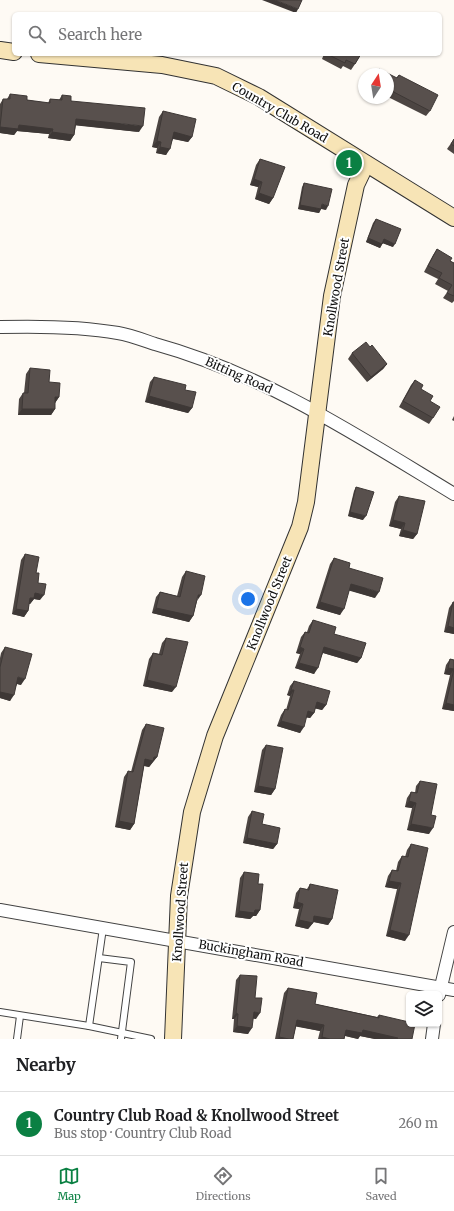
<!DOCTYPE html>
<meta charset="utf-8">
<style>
:root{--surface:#fff;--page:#f2f2f2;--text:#202124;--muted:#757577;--line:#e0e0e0;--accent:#0b8043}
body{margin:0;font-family:Merriweather,serif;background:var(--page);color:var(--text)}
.controls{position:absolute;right:12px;bottom:12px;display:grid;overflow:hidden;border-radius:6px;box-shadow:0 1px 3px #0004}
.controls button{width:36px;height:36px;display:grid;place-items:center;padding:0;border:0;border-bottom:1px solid var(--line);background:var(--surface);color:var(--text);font:20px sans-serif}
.compass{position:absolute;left:358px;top:68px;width:36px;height:36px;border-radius:50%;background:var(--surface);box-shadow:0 1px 3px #0004;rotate:12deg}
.you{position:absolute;left:248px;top:599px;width:14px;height:14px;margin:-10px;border:3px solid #fff;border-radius:50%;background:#1a73e8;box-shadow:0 0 0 6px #1a73e833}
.badge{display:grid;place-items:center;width:26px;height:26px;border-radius:50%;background:var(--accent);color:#fff;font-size:13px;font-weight:700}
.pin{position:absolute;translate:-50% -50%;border:2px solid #fff;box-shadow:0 1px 4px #0006}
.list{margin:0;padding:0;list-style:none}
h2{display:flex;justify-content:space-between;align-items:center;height:52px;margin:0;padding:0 16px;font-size:17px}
h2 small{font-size:13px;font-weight:400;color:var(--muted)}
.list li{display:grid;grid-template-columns:26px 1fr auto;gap:12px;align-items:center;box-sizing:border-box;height:64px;padding:0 16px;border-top:1px solid var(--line)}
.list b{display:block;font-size:15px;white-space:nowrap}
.list p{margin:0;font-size:13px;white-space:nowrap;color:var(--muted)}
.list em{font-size:13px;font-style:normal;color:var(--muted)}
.icon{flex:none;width:22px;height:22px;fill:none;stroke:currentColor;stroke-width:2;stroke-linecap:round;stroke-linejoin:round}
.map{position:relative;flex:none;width:454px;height:1039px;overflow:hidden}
.search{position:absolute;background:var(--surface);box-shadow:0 1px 3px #0004;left:12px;right:12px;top:12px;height:44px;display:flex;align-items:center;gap:10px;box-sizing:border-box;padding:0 14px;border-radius:6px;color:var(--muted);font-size:15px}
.sheet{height:116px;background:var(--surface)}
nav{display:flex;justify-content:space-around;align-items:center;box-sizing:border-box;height:56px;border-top:1px solid var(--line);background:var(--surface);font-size:11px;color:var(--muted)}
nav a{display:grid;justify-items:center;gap:2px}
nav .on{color:var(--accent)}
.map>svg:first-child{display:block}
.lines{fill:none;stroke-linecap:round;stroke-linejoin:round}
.service-casing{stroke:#434343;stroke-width:8}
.minor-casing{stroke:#434343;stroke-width:14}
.secondary-casing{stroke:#323232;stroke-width:18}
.service{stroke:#fff;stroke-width:6}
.minor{stroke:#fff;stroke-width:12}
.secondary{stroke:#f7e4b6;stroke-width:16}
.wall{fill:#4c4542}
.shaded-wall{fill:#3e3836}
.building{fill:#58504d;stroke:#3e3836}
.labels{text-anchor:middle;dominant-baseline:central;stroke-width:4;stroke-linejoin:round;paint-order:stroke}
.street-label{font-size:12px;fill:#101010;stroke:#fff}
</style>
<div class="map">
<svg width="454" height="1039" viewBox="0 0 454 1039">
<rect width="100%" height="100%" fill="#fefaf4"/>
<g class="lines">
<defs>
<g id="service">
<polyline points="99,958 131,962 121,1039"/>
<polyline points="0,1012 89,1026 151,1039"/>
<polyline points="89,1026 103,928"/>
<polyline points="17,1039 20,1016"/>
</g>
<g id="minor">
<path d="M0,327C39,326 79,326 118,333C130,335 143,340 155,344C264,374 358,436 454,494"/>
<polyline points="0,910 454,990"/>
<polyline points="439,995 454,932"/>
<polyline points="432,1039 434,1024"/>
</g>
<g id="secondary">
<polyline points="0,50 14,52"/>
<polyline points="39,54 162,65 216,76 259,97 454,218"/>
<polyline points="173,1039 179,896 192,812 215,736 300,527 306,502 332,296 356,185 366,164"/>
</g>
</defs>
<use href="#service" class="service-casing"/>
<use href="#minor" class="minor-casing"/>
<use href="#secondary" class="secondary-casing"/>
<use href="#service" class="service"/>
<use href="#minor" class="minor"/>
<use href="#secondary" class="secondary"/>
</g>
<g class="wall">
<polygon points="324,54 361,54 355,64 351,70 343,66 341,69 322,59"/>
<polygon points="379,69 396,78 399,75 430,111 426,116 388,97 388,74 376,74"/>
<polygon points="10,94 27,100 48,103 50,99 59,100 62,95 71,101 139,132 76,125 74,135 70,141 48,138 49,134 17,131 14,135 0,133 0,104 3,99 7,99"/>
<polygon points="163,111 192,137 188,142 173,139 166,155 156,153 157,148 152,147 159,117"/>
<polygon points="454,139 454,154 447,149"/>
<polygon points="260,159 273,198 269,204 255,199 258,187 250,185 256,165"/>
<polygon points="304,183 326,210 321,209 319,213 298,209 302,187"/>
<polygon points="376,219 393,247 383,243 380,248 366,242 373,223"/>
<polygon points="437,249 450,261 454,263 454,301 452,303 443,298 448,291 435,284 438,279 424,272 433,255"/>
<polygon points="370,347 387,364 383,369 367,382 348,359 352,353"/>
<polygon points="30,368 49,382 59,397 55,403 55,409 51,415 18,415 19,399 23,393 24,393 26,374"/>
<polygon points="154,377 185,390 192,408 188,413 145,402 150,382"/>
<polygon points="415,380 421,389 430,401 433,418 429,424 399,407 411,385"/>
<polygon points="454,416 454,421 452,420"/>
<polygon points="356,487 363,520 348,516 354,491"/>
<polygon points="399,496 417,534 413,539 399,536 401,529 389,526 395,502"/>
<polygon points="25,554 36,573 40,600 34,599 30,604 29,604 28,611 24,617 12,614 21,560"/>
<polygon points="334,558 349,568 375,598 349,590 340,615 316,608 330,564"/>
<polygon points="186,571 197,601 193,616 189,622 152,613 156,597 160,592 177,596 182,577"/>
<polygon points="453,602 454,602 454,634 444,632 449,608"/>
<polygon points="313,620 334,634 361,658 357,663 323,653 314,674 295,668 300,654 296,653 301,637 305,632 307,632 309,626"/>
<polygon points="166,638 172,692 143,686 149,659 153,653 159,654 162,643"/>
<polygon points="5,647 21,685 17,684 10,701 0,698 0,658 1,653"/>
<polygon points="450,659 454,660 454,711 442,709 450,675 444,674 446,665"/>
<polygon points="294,681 326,705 322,710 315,708 314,713 310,718 306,717 300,733 277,726 281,715 285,709 286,710 290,696 287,695 290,686"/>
<polygon points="146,724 157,757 149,767 144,766 134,824 130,830 115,827 124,777 128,771 131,772 142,730"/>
<polygon points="266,745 275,789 271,795 254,792 262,750"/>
<polygon points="420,781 431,815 429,834 407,830 412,808 405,807 407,798 411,792 415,793 416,786"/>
<polygon points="252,811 277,844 273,849 243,843 248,817"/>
<polygon points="411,844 405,941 386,936 397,889 385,887 388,876 392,870 396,871 398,862 402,856 405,857 407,850"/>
<polygon points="244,872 258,884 260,910 256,916 253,916 250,919 235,917 240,878"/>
<polygon points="310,884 332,919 328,925 313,922 313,923 308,929 295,926 299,909 293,908 296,893 300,888 307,889"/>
<polygon points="240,975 255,998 256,1019 253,1018 248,1034 233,1032 234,1019 232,1019 236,980"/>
<polygon points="288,988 315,1004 377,1017 379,1015 412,1039 375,1039 360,1036 358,1039 345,1036 344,1039 318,1039 320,1031 296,1026 293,1039 275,1039 284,993"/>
</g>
<g class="shaded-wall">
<polygon points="262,0 275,0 298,9 296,13"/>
<polygon points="76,119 143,126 139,132 72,125"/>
<polygon points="19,125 53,129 49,134 17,131 14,135 0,133 0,127"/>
<polygon points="52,132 74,135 70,141 48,138"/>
<polygon points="174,132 192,137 188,142 170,138"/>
<polygon points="157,141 161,142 157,148 152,147"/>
<polygon points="160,147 170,149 166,155 156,153"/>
<polygon points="254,179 262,182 258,187 250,185"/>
<polygon points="259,193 273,198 269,204 255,199"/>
<polygon points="322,204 328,206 326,210 320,208"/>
<polygon points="300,205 321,209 319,213 298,209"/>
<polygon points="368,238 382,244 380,248 366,242"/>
<polygon points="384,239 395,244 393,247 382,243"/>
<polygon points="387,364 383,369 367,382 371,377"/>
<polygon points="149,396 192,408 188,413 145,402"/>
<polygon points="55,397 59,397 55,403"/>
<polygon points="22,409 55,409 51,415 18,415"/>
<polygon points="350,512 366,516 363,520 348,516"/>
<polygon points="393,520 405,523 401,529 389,526"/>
<polygon points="403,530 417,534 413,539 399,536"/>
<polygon points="351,584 379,592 375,598 347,590"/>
<polygon points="35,593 44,595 40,600 34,599 30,604 26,604 30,598"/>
<polygon points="198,595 201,595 197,601"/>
<polygon points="320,602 344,609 340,615 316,608"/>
<polygon points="156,608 193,616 189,622 152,613"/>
<polygon points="16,609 28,611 24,617 12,614"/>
<polygon points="448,626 454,628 454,634 444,632"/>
<polygon points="300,647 304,649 300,654 296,653"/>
<polygon points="324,647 361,658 357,663 320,652"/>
<polygon points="299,663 318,668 314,674 295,668"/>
<polygon points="448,668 454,669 450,675 444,674"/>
<polygon points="18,677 25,679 21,685 14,683"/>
<polygon points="147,680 176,687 172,692 143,686"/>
<polygon points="291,690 294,690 290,696 287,695"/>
<polygon points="0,692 14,695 10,701 0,698"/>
<polygon points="317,702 326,705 322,710 313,708"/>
<polygon points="446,703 454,705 454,711 442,709"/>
<polygon points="308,711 314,713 310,718 304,717"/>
<polygon points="281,721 304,727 300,733 277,726"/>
<polygon points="154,757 157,757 149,767 141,765 145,759"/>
<polygon points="258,786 275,789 271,795 254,792"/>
<polygon points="409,801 416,803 412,808 405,807"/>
<polygon points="119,821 134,824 130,830 115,827"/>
<polygon points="411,824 433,828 429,834 407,830"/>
<polygon points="247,838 277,844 273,849 243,843"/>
<polygon points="389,881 401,883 397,889 385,887"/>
<polygon points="297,902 303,904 299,909 293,908"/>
<polygon points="255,910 260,910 256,916 253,916 250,919 235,917 239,911"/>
<polygon points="314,916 332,919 328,925 310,921"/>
<polygon points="299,920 313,923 308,929 295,926"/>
<polygon points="390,930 409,935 405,941 386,936"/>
<polygon points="254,1012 260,1013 256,1019 250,1018"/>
<polygon points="236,1013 238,1014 234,1019 232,1019"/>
<polygon points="297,1020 324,1025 320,1031 293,1026"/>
<polygon points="237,1026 252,1028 248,1034 233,1032"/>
<polygon points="346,1030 363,1030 398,1038 397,1039 375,1039 360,1036 358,1039 342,1035"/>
<polygon points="279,1037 289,1039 277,1039"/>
<polygon points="322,1037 330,1039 320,1039"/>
</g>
<g class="building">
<polygon points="275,0 302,0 298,9"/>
<polygon points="327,54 361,54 355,64 346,60 345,63"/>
<polygon points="379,69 397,78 399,75 438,95 430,111 388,89 388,74 376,74"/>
<polygon points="10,94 27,96 27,100 50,103 50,99 62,100 62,95 71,96 71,101 145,108 143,126 76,119 74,135 52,132 53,129 19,125 18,129 0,127 3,99 10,99"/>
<polygon points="163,111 196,119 192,137 174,132 170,149 160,147 161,142 157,141"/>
<polygon points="454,139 454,146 451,144"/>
<polygon points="260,159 285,167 273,198 259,193 262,182 254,179"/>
<polygon points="304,183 332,189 328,206 322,204 321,209 300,205"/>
<polygon points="376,219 401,229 395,244 384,239 382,244 368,238"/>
<polygon points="437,249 452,258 450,261 454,263 454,296 447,293 452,285 439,278 442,273 428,266"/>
<polygon points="366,342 370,347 372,345 387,364 371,377 352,353"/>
<polygon points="30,368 50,370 49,382 60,383 59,397 55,397 55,409 22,409 23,393 28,393"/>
<polygon points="154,377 186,385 185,390 196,392 192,408 149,396"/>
<polygon points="415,380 423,385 421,389 433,396 430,401 440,407 433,418 403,401"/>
<polygon points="356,487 374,492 366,516 350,512"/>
<polygon points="399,496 425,501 417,534 403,530 405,523 393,520"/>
<polygon points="25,554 39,557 36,573 39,573 38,583 46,584 44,595 35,593 34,598 30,598 28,611 16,609"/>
<polygon points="334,558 350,563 349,568 383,578 379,592 351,584 344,609 320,602"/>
<polygon points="186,571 205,576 201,595 198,595 193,616 156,608 160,592 180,597"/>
<polygon points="453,602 454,602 454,628 448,626"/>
<polygon points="313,620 336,627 334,634 366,643 361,658 324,647 318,668 299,663 304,649 300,647 305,632 309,633"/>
<polygon points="166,638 188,642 176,687 147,680 153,653 162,655"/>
<polygon points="5,647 32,654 25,679 18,677 14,695 0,692 0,667"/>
<polygon points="450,659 454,660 454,669 448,668"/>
<polygon points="454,669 454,705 446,703"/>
<polygon points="294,681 330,691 326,705 317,702 314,713 308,711 304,727 281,721 285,709 288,710 294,690 291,690"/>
<polygon points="146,724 164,728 157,757 154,757 153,761 145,759 134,824 119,821 128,771 133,772"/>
<polygon points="266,745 283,748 275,789 258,786"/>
<polygon points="420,781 437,784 431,815 436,816 433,828 411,824 416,803 409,801 411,792 417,793"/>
<polygon points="252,811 264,814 262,824 280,828 277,844 247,838"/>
<polygon points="411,844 428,848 409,935 390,930 401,883 389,881 392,870 398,871 402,856 408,857"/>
<polygon points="244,872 259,874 258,884 263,884 260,910 255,910 254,913 239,911"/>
<polygon points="310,884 338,890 332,919 314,916 313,923 299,920 303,904 297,902 300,888 309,890"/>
<polygon points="240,975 257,976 255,998 262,998 260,1013 254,1012 252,1028 237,1026 238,1014 236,1013"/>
<polygon points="288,988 317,993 315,1004 379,1018 379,1015 409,1022 409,1024 415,1024 412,1039 397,1039 398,1038 363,1030 362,1033 346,1030 344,1039 330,1039 322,1037 324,1025 297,1020 293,1039 289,1039 279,1037"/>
</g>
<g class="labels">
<g class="street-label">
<text transform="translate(280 112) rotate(30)">Country Club Road</text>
<text transform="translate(336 287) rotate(-80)">Knollwood Street</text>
<text transform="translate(239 375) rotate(24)">Bitting Road</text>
<text transform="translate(269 603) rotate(-68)">Knollwood Street</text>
<text transform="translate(180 912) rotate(-86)">Knollwood Street</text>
<text transform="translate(251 953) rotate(10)">Buckingham Road</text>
</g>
</g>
</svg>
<div class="controls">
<button><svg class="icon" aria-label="layers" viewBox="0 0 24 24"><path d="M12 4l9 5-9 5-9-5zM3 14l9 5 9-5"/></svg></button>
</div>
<svg class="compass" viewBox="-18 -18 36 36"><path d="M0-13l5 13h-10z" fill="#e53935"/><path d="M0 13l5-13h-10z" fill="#757577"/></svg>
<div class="you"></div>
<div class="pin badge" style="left:349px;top:163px">1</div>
<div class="search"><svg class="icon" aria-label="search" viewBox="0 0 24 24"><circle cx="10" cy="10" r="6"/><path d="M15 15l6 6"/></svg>Search here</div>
</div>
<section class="sheet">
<h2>Nearby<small></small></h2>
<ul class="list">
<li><span class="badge">1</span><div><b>Country Club Road &amp; Knollwood Street</b><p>Bus stop · Country Club Road</p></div><em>260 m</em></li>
</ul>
</section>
<nav>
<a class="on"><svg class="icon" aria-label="map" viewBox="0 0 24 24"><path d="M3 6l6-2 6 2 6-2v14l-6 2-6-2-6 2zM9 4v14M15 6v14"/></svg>Map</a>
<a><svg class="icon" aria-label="directions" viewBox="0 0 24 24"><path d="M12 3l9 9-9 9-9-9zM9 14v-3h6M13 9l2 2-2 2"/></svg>Directions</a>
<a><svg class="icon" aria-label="saved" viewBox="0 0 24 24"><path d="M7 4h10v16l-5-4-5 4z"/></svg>Saved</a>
</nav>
